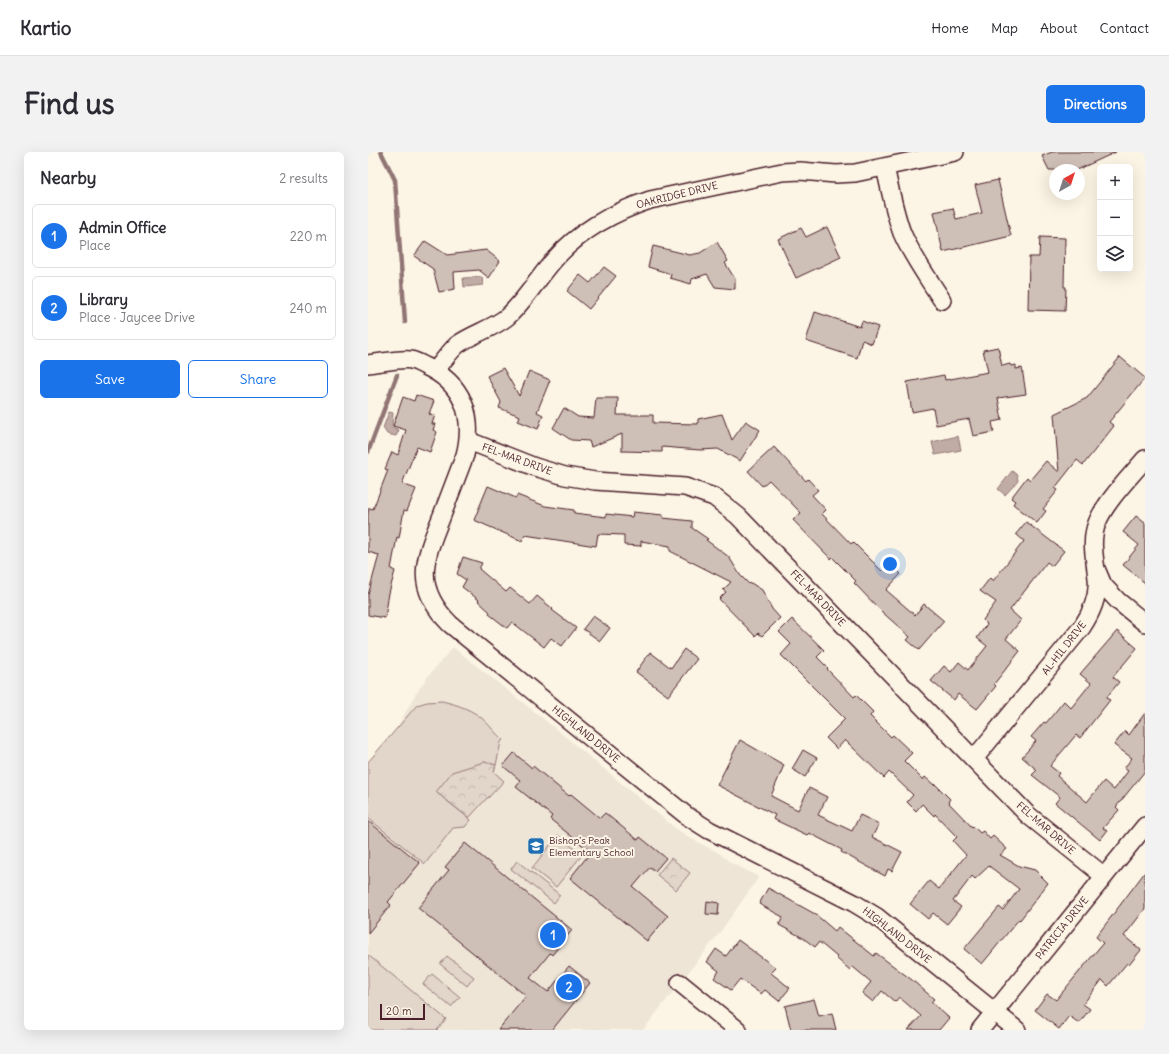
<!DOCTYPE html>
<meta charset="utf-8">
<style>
:root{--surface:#fff;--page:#f2f2f3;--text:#2b2b33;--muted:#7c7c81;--line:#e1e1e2;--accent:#1a73e8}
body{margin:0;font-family:Delius,sans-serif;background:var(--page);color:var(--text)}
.controls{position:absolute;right:12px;top:12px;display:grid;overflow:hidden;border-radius:6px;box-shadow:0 4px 16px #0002}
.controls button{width:36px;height:36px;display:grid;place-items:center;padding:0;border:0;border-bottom:1px solid var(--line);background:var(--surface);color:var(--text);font:20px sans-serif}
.compass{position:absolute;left:681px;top:12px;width:36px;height:36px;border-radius:50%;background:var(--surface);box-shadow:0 4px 16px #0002;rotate:39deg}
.scale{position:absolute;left:12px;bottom:10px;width:45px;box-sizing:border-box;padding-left:4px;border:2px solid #4a1f2b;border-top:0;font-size:11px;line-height:14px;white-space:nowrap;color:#4a1f2b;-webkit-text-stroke:3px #fcf5e5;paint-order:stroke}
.you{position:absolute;left:522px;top:412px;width:14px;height:14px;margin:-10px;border:3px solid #fff;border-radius:50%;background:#1a73e8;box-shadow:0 0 0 6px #1a73e833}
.badge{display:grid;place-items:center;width:26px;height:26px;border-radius:50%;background:var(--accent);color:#fff;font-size:13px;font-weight:700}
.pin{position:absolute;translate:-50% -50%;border:2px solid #fff;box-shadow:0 1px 4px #0006}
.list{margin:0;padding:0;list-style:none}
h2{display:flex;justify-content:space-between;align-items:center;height:52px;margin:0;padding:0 16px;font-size:17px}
h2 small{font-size:13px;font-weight:400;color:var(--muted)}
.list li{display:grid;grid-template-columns:26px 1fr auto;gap:12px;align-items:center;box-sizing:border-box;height:64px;margin:0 8px 8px;padding:0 8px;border:1px solid var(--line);border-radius:6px}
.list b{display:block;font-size:15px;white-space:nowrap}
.list p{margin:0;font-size:13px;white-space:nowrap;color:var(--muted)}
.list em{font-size:13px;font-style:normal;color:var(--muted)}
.actions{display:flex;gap:8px;padding:12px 16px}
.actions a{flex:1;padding:9px 0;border:1px solid var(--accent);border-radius:6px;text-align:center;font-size:14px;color:var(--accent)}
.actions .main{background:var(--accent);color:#fff}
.icon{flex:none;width:22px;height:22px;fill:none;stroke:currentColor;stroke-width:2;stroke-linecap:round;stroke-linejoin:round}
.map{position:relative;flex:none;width:777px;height:878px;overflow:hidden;border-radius:6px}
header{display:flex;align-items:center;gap:24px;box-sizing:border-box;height:56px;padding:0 20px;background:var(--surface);border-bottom:1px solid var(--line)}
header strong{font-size:19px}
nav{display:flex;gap:22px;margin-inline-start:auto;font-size:14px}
.intro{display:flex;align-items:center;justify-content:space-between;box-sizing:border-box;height:96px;padding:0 24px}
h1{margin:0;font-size:28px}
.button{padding:10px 18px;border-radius:6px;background:var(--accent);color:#fff;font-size:14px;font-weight:700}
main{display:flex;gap:24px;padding:0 24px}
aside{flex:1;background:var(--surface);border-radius:6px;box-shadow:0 4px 16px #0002}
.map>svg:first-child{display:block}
.built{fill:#eee5d7}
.grass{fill:#e2d5ca;stroke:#967a7a}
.park{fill:url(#park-crowns);stroke:#967a7a}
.water{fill:#c0aca5;stroke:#917474}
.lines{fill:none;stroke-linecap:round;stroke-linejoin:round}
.stream{stroke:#917474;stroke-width:4.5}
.building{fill:#cfc0b7;stroke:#4a1f2b}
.minor-casing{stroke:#4a1f2b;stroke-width:20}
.minor{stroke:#fcf5e5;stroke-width:17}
.labels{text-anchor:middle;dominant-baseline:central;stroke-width:4;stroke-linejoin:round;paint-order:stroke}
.street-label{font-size:10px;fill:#4a1f2b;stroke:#fcf5e5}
.poi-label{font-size:10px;fill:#4a1f2b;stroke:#fcf5e5;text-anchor:start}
</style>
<header>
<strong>Kartio</strong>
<nav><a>Home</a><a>Map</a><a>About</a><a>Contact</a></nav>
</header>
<div class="intro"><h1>Find us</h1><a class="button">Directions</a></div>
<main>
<aside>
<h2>Nearby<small>2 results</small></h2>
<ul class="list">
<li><span class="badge">1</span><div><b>Admin Office</b><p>Place</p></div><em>220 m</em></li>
<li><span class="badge">2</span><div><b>Library</b><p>Place · Jaycee Drive</p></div><em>240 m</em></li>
</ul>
<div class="actions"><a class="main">Save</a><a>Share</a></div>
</aside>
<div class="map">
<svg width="777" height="878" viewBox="0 0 777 878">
<defs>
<pattern id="park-crowns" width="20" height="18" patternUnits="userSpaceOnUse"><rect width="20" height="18" fill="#e2d5ca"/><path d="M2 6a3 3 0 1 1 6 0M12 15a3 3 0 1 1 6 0" fill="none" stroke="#c3b6ae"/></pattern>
</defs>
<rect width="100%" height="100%" fill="#fcf5e5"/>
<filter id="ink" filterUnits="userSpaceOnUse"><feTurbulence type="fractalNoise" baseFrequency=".025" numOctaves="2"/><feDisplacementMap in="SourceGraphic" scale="8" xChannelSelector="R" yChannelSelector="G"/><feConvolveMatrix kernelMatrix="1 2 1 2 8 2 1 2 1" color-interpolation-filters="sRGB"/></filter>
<g filter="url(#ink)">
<polygon class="built" points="85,495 193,581 306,675 322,686 351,701 362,710 391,725 353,779 275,878 0,878 0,610 30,574 47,543 61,523"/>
<g class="grass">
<path d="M74,549C90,553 104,557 117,569C123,575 128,582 135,588L133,590L128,613L116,610L68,640L103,668L97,675L85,676L57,712L0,666V610L49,553L59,550Z"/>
<polygon points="190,683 214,703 188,735 164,716"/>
<polygon points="149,709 192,743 186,751 143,717"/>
<polygon points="0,803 78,867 69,878 0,878"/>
<polygon points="79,804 106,825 99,834 72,812"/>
<polygon points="64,822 92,845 83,855 55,832"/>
</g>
<g class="park">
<polygon points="116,610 128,613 126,620 136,629 120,646 119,646 101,666 68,640 84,620"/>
<polygon points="303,706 322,721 308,738 289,723"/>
</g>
<g class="water">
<polygon points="114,125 115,133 96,135 95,126"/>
<polygon points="21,260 25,261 24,275 31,278 28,284 19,282 15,276"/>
<polygon points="590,284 593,298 567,303 564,290"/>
<polygon points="644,319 649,323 650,329 637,343 630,337"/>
</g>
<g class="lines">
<g class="stream">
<polyline points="13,0 27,28 37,170"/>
<polyline points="0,300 29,223"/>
</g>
</g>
<g class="building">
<polygon points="684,0 748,0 709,18 681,18 674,4"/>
<polygon points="630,28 643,84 575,100 566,60 585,56 588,67 614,61 607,33"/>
<polygon points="459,75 473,105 428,126 410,87 433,76 438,85"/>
<polygon points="672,85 697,86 696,135 698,135 697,159 660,158 661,105 671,105"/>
<polygon points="57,89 79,103 118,98 132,109 121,126 111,118 86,120 87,137 71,140 65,117 46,104"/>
<polygon points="349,90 360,109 357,111 367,127 367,137 347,135 339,122 324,127 323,132 302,126 303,122 280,115 285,94 322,103 332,101"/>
<polygon points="236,115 248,124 221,157 199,139 212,123 222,131"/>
<polygon points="447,160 492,175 494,169 510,175 504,192 494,188 489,206 438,189"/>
<polygon points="630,195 634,214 642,212 643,214 648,213 648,217 654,216 658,242 630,246 634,268 624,270 626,280 605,284 601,267 568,273 565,256 544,260 539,230 576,223 577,228 620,220 615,198"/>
<polygon points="752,205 777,226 741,270 746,274 715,313 709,308 687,336 690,338 675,357 678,359 669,371 645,352 647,349 643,346 659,325 662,328 678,309 691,320 686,262 719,246"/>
<polygon points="135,216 151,244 161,219 182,228 169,260 175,263 170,277 150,269 152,264 131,256 133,250 119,224"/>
<polygon points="48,243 66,249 61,262 67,263 64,272 67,272 65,278 69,280 62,300 49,295 34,332 48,337 39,359 36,358 31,386 29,385 23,417 27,419 21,441 17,466 0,463 0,443 11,403 0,400 0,362 1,356 5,357 20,318 17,317 24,300 30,303 38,278 25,274 35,245 46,249"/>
<polygon points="228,246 250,246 249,263 285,263 285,271 330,272 330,267 354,262 364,288 378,269 392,278 372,309 350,297 332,298 294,295 294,300 254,299 254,282 223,295 221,289 203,288 185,276 196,256 210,265 226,266"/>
<polygon points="406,295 438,329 440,327 450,338 444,343 458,358 454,362 483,392 485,390 514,419 522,411 533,422 518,438 547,463 556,452 576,469 551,498 539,488 542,485 513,459 486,431 488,429 464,405 463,407 425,368 433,361 401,328 394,334 380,319"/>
<polygon points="120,334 148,346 149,343 177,354 206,358 206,361 238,365 238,362 264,365 265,360 295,363 295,366 324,369 324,376 340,387 338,388 361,405 372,423 381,432 383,431 394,438 404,457 412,466 394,484 390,481 387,484 351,447 358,440 355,438 363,430 302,399 302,394 273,389 273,394 256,393 256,383 230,382 228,394 157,383 154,389 131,379 106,368"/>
<polygon points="768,364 777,371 777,431 755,413 771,393 755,380"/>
<polygon points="658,370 696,399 684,414 679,410 642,458 653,468 638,487 652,499 626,532 628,534 609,557 590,542 586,548 563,529 576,514 583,520 591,510 600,518 619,494 609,486 619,472 615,468 628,450 612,439 622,426 625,429 656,389 648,382"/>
<polygon points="95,405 114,411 111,417 138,440 142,436 162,452 169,444 185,457 184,458 208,476 194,494 183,486 176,495 144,470 139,476 121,462 122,460 110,449 111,448 94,435 98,428 89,422"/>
<polygon points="225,464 242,476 232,489 215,477"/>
<polygon points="424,467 456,498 449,505 460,516 459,517 486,545 488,543 505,560 502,564 523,585 525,583 544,601 536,609 555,628 557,625 566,633 567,632 582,647 580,650 604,675 605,674 612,681 615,679 622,687 625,684 639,697 632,703 651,714 667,718 680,731 652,768 651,767 614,812 596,797 631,755 635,758 651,737 621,714 607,727 604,724 585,749 593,755 579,772 565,761 560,767 542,752 561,729 571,737 598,703 585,689 589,685 567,662 566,664 554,652 548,659 539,650 545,643 521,620 516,626 477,588 469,597 458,586 477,567 413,503 423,492 411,480"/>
<polygon points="749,479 769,496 745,525 751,530 738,546 742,548 712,586 708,583 682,614 691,621 689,624 719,650 736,629 746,638 760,619 756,616 764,606 746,593 757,579 761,583 777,561 777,619 748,655 751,658 735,676 739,679 732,688 687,651 692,645 664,623 669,618 654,605 668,589 663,585 676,570 678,571 696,549 703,556 723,531 712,522"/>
<polygon points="316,497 329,507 300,544 268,520 282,500 303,516"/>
<polygon points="372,588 416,613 403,644 430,658 441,636 459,645 450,663 484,679 492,663 511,672 504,685 534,700 524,719 520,717 517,724 473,700 474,698 441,681 439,683 405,667 407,663 349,633"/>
<polygon points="435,598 449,606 437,625 424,617"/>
<polygon points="146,601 164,616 165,614 201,644 203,642 232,666 237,661 270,688 272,685 298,706 287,719 282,715 265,735 300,764 279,789 202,726 223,700 182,667 184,664 148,635 153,629 135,614"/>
<polygon points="0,669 52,711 20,750 23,753 0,781"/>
<polygon points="97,691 204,778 184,803 182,801 162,826 180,840 201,814 222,831 184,878 130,878 158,844 50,756 81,718 77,715"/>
<polygon points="777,720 777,757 756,784 773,798 761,813 759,811 740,834 734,828 715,852 722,857 711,871 701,864 691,877 667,858 679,842 688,848 735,791 728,785"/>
<polygon points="400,736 447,762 467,779 470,775 506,804 508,801 544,828 566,847 563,850 581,866 571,878 540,878 553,864 531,845 527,850 514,839 505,850 494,841 503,830 485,815 482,818 468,806 469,805 451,790 447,795 435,786 411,773 415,765 391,752"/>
<polygon points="339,749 351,751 350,763 338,762"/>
<polygon points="370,788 408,816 403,821 422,836 411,849 397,838 393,842 372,827 363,838 346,826 351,819 339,810 348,797 358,804"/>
<polygon points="446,847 451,864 464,861 468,878 423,878 417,854"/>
</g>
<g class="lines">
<defs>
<g id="minor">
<path d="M517,15C522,37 526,59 534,81C544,104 560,126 574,148"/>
<path d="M0,212C9,211 35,206 43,208C48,209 53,212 57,214C95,231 107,264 97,303C89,324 81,345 73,366C55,410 46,435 82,472L319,664L341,678L486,751L509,765L649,878"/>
<path d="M67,219C74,211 81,200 89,193C104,182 124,177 139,165C155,151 171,125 186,108C211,79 246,60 282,48L414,20L432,19L468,22L487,21L587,0"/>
<polyline points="101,289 167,315 197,324 227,329 317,335 346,345 370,364 660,663 736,724"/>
<polyline points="729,419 735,433 750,449 777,471"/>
<path d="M606,607L714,475C724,460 731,444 729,426C727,407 722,389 729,371C737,350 762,325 777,307"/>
<polyline points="312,831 370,878"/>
<polyline points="612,878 777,674"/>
</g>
</defs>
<use href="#minor" class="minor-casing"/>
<use href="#minor" class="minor"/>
</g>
</g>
<defs>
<symbol id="school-square" viewBox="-11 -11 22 22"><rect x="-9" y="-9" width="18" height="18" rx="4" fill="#1f6fb2" stroke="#fcf5e5"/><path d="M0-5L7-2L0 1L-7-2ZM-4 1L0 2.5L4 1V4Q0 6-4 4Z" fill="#fff"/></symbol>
</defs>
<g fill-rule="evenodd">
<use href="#school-square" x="158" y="684" width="20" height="20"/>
</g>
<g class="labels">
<g class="street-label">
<text transform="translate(309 43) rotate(-14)">OAKRIDGE DRIVE</text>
<text transform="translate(149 307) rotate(20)">FEL-MAR DRIVE</text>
<text transform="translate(450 446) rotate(46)">FEL-MAR DRIVE</text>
<text transform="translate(696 496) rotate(-52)">AL-HIL DRIVE</text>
<text transform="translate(218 582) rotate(39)">HIGHLAND DRIVE</text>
<text transform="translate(678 676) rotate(41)">FEL-MAR DRIVE</text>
<text transform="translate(694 776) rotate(-51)">PATRICIA DRIVE</text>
<text transform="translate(529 783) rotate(38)">HIGHLAND DRIVE</text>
</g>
<g class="poi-label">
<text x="181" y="688">Bishop's Peak<tspan x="181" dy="12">Elementary School</tspan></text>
</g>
</g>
</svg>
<div class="controls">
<button>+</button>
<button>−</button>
<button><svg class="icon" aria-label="layers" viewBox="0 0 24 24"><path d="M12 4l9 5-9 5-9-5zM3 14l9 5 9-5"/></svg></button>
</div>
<svg class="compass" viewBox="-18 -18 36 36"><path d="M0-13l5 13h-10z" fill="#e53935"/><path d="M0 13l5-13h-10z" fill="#7c7c81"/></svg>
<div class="scale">20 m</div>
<div class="you"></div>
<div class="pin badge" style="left:185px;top:783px">1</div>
<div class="pin badge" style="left:201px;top:835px">2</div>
</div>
</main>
